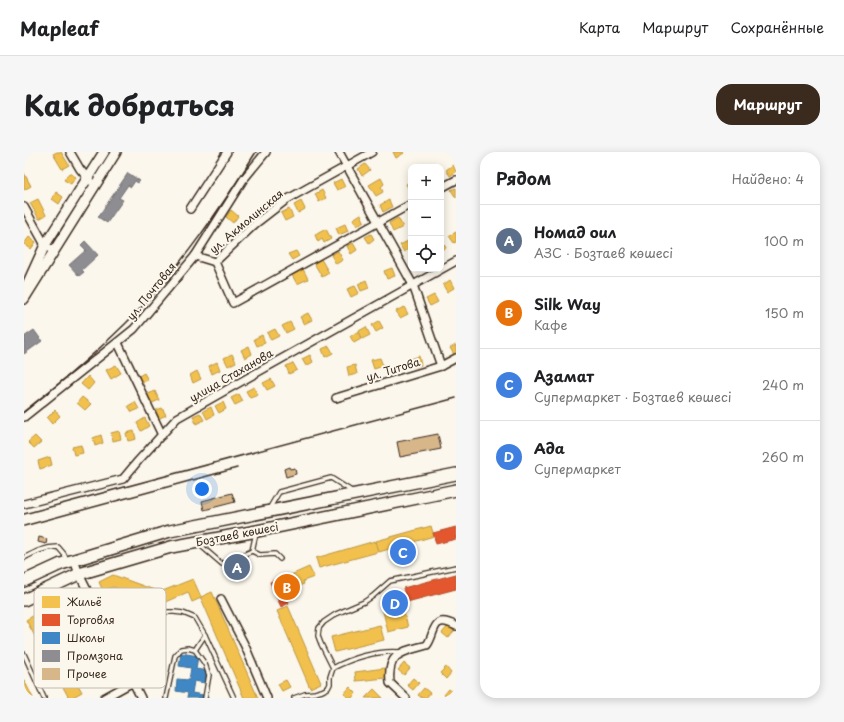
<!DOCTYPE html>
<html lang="ru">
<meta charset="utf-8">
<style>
:root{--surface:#fff;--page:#f6f6f6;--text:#202124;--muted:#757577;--line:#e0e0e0;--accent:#3b2a1e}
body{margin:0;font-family:"Playpen Sans",sans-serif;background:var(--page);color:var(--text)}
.controls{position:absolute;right:12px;top:12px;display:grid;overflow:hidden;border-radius:8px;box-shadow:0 2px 10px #0003}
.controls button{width:36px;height:36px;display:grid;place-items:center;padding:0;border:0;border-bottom:1px solid var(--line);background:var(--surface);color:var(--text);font:20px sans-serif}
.you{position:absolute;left:178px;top:337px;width:14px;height:14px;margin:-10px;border:3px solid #fff;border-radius:50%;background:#1a73e8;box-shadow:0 0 0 6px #1a73e833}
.badge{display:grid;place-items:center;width:26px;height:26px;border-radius:50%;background:var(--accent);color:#fff;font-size:13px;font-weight:700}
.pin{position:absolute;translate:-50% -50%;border:2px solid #fff;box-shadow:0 1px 4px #0006}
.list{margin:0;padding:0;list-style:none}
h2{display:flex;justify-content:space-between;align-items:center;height:52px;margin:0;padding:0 16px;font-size:17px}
h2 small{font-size:13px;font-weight:400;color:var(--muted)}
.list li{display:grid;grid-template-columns:26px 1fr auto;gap:12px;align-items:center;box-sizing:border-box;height:72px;padding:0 16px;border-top:1px solid var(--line)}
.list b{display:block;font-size:15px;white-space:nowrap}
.list p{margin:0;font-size:13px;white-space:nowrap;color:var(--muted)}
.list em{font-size:13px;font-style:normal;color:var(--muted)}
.icon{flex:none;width:22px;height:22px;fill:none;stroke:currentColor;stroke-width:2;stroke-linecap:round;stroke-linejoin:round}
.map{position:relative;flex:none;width:432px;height:546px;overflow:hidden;border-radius:16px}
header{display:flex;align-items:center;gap:24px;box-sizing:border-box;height:56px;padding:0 20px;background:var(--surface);border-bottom:1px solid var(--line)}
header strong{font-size:19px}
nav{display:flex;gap:22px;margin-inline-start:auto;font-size:14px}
.intro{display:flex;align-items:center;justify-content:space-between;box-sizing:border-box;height:96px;padding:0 24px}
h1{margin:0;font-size:28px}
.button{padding:10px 18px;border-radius:16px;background:var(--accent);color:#fff;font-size:14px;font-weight:700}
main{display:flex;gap:24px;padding:0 24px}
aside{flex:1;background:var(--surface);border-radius:16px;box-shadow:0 2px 10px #0003}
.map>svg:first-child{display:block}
.homes{fill:#f2c14e;stroke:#bb9440}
.shops{fill:#e4572e;stroke:#b14a29}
.schools{fill:#3f88c5;stroke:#3e6c93}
.industry{fill:#8d8d92;stroke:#746f6f}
.building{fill:#d7b68a;stroke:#3b2a1e}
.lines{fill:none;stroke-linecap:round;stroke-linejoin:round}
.service-casing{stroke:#3b2a1e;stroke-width:6}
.minor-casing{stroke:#3b2a1e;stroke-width:10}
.secondary-casing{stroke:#3b2a1e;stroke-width:12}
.trunk-casing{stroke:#3b2a1e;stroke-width:14}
.service{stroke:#fbf7ec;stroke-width:3.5}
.minor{stroke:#fbf7ec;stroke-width:7}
.secondary{stroke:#fbf7ec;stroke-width:9}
.trunk{stroke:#fbf7ec;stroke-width:11}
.rail{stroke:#3b2a1e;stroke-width:1.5}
.labels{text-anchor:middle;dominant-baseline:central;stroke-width:4;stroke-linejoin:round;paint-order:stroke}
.street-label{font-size:11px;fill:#3b2a1e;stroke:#fbf7ec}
.key{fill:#fbf7ec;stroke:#c1baae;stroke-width:1}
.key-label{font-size:11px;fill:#3b2a1e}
</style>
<header>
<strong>Mapleaf</strong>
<nav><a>Карта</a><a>Маршрут</a><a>Сохранённые</a></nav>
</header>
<div class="intro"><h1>Как добраться</h1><a class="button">Маршрут</a></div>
<main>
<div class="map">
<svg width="432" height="546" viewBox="0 0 432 546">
<rect width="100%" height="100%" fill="#fbf7ec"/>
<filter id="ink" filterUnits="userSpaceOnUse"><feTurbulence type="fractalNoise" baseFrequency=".025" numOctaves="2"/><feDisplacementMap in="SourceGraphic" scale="8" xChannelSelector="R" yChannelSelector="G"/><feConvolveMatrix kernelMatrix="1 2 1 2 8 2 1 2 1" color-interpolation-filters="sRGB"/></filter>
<g filter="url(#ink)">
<g class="homes">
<polygon points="33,0 37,0 45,13 38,17 29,2"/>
<polygon points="369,0 379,0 380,1 372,6"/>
<polygon points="341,12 346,18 338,24 334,17"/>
<polygon points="429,13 432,20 426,24 422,18"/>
<polygon points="0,21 7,34 0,38"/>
<polygon points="45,21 52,25 47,32 40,28"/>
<polygon points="357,26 360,32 357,35 359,40 352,44 345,33"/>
<polygon points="317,27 321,35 313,38 309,31"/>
<polygon points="387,30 387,41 382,32"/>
<polygon points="432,36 432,46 427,38"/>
<polygon points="298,38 302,46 295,50 291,42"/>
<polygon points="32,40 39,45 35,52 28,47"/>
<polygon points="14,47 22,63 15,67 6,51"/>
<polygon points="365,48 368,55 359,60 356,53"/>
<polygon points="277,49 281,57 274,61 270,53"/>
<polygon points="265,57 269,65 261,69 257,61"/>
<polygon points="207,58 214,64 209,71 202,65"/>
<polygon points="337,62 340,69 333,74 329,67"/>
<polygon points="374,66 379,75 369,80 365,71"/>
<polygon points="321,72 324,79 315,83 312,76"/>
<polygon points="302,77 307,87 300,91 298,87 294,90 291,83"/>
<polygon points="432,80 432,90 430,91 425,84"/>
<polygon points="347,82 350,87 345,91 341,85"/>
<polygon points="5,85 12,90 7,97 0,92"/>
<polygon points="417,88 422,96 417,98"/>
<polygon points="384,89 387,96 380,100 376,93"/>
<polygon points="329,91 333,98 327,102 323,94"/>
<polygon points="272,99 275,104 268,108 264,102"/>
<polygon points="314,99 319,108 312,112 307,103"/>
<polygon points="297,107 305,121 298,125 290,111"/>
<polygon points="368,116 371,124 363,127 360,119"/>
<polygon points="279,117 284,127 273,132 268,123"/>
<polygon points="342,128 345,136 337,139 334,132"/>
<polygon points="426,128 430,136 423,140 419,133"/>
<polygon points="331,134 335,141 327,145 323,137"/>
<polygon points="410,143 414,150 406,154 402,147"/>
<polygon points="380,155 384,162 376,166 372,159"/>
<polygon points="284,161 288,168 280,172 276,165"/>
<polygon points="355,169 359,176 352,180 348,173"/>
<polygon points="266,170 270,177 262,181 258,174"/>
<polygon points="342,175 346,183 338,187 335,179"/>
<polygon points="251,177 255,184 247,188 243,181"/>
<polygon points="334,180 337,187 330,191 326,184"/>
<polygon points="238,183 241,191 233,194 230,187"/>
<polygon points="432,193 432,204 431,204 426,196"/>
<polygon points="225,194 228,202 221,206 217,198"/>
<polygon points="305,194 309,201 301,205 298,197"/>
<polygon points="208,202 212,210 204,214 200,206"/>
<polygon points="286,203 289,210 282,214 278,207"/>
<polygon points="395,204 397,213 390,215 387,207"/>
<polygon points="356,206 359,214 350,217 347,208"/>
<polygon points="193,210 196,218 188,222 185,214"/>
<polygon points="269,211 273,218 265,222 262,214"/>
<polygon points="92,213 97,221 87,227 82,218"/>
<polygon points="331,213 333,222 325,224 323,215"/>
<polygon points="173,219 177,227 169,231 166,223"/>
<polygon points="120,221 124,228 116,231 113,225"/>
<polygon points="64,224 70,231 64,238 57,232"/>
<polygon points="247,227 251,234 243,238 239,231"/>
<polygon points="230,235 234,243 226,246 222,239"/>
<polygon points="131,239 135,248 126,252 122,243"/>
<polygon points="215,242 219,249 211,253 207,246"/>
<polygon points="58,245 67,252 61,258 53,251"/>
<polygon points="111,250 115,257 108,260 104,254"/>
<polygon points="199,250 202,257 195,261 191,254"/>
<polygon points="187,255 190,263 183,267 179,259"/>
<polygon points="138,256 142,263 134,267 130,259"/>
<polygon points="31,258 36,264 28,272 23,266"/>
<polygon points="176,261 180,268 172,272 169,264"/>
<polygon points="121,266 125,274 117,279 113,271"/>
<polygon points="95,279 97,287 89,289 87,281"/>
<polygon points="110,279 112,287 104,289 102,281"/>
<polygon points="77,283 79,291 71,294 69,286"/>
<polygon points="11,284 17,290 10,296 4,290"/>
<polygon points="57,293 59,301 50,303 48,295"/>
<polygon points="26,305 28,313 16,317 14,309"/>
<polygon points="407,374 410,384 355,400 352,389"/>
<polygon points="351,389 354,400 295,416 292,406"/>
<polygon points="225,411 226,416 218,419 216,414"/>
<polygon points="285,415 290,425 279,429 280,432 272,435 267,423"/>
<polygon points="89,423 136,440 169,427 177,445 188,440 234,546 220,546 177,446 168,450 164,440 139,451 89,435 79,439 75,430"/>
<polygon points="377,450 384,475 364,480 358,455"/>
<polygon points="264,454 297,531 286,536 253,459"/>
<polygon points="14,461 58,540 47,546 45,546 2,468"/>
<polygon points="356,473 360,488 311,500 307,485"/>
<polygon points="424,474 430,479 424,486 418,481"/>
<polygon points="380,511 386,516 380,523 374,518"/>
<polygon points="422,515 427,521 422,527 416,521"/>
<polygon points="361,516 362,526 332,529 331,520"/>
<polygon points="389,526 395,531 389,538 383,533"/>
<polygon points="0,528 9,546 0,546"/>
<polygon points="262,528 266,535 258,539 254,532"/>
<polygon points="326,535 332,541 328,546 326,546 320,542"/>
<polygon points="400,536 406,541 402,546 398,546 394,543"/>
<polygon points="350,537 359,546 341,546"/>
<polygon points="425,537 431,542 428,546 423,546 420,543"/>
</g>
<g class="shops">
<polygon points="432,375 432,387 412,392 409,381"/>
<polygon points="264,422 274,444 264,449 265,451 257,455 246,430"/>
<polygon points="432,422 432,437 383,450 379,436"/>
</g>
<polygon class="schools" points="157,501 174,504 172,517 183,519 181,531 170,529 168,541 179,543 178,546 163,546 164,541 152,539 153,527 165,528 167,516 155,514"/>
<g class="industry">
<polygon points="104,21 116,29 114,31 111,29 107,35 104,33 95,46 99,48 83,71 74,65"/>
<polygon points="61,89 74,103 58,118 60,120 55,124 45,113 62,98 57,93"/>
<polygon points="10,178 18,189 0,202 0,185"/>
</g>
<g class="building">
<polygon points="414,282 417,297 376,305 373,290"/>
<polygon points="265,315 266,317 271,316 272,322 262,325 260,317"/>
<polygon points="208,341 211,350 180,358 178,349"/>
<polygon points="15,385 23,387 22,392 14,390"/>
</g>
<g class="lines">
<defs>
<g id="service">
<polyline points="245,357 255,340 307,326 329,340"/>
<polyline points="176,393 198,412 228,399 232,381"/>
<polyline points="228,399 236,403 251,402 256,407"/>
<path d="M0,406C11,400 21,395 34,395L40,402L43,409"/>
<polyline points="70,453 83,445 86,444 126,458 139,460 150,460 159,461 171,466 181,483 210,546"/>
<polyline points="171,498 181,483"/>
<polyline points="0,502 20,546"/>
<polyline points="309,516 297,492 294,484 295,476 300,470 312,462 340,450 349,444 366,429 432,415"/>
<polyline points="142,546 151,504 157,497 164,496 171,498 181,512 185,523 181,546"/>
<path d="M270,546L281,542L291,541L298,539L304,536L306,532V525L309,516C328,506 354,498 376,500"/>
</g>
<g id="minor">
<polyline points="46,0 56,17 66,29"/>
<polyline points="315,0 389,133 417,214"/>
<polyline points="417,36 432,28"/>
<polyline points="0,55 21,93 30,100"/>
<polyline points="166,57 203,0"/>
<polyline points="171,104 191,110 231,72 262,48 348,0"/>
<polyline points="191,110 209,151 387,52"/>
<polyline points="94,191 138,283"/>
<polyline points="312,246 417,214 432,206"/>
<polyline points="0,265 110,177 171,104 219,28 242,0"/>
<polyline points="0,352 99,327 114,309 153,266 234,220 432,109"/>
<polyline points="50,408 55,422 109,530 80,546"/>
<polyline points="197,447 221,494 243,546"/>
<polyline points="109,530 117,546"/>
<path d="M382,546L366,531C363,500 378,500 403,493C412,481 407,461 432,474"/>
</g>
<g id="secondary">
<polyline points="0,139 21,93 80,0"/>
<polyline points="0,147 92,0"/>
</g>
<g id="trunk">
<polyline points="0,429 37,412 146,379 432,322"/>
<polyline points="0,448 55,422 147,395 233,379 432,338"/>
</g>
</defs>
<use href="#service" class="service-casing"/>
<use href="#minor" class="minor-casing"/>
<use href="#secondary" class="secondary-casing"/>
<use href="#trunk" class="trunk-casing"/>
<use href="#service" class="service"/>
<use href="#minor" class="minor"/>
<use href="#secondary" class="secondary"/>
<use href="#trunk" class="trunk"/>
<g class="rail">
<path d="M0,260C39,229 77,197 112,161C158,113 196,57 232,0"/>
<polyline points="0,362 432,246"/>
<polyline points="0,374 213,316"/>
</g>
</g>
</g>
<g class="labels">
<g class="street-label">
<text transform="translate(222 69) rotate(-40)">ул. Акмолинская</text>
<text transform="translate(127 139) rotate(-51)">ул. Почтовая</text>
<text transform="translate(369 217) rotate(-17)">ул. Титова</text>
<text transform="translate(207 223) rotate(-30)">улица Стаханова</text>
<text transform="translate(213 382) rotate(-11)">Бозтаев көшесі</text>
</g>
</g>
<rect x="10" y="436" width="132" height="100" rx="6" class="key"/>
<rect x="18" y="444" width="18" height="12" fill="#f2c14e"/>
<rect x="18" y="462" width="18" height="12" fill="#e4572e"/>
<rect x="18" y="480" width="18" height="12" fill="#3f88c5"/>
<rect x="18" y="498" width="18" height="12" fill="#8d8d92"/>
<rect x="18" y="516" width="18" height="12" fill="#d7b68a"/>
<g class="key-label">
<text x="43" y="454">Жильё</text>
<text x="43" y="472">Торговля</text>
<text x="43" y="490">Школы</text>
<text x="43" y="508">Промзона</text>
<text x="43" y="526">Прочее</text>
</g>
</svg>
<div class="controls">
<button>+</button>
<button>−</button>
<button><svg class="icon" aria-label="locate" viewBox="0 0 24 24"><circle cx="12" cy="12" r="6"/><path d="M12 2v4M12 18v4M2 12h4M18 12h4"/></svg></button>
</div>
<div class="you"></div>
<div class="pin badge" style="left:213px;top:415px;background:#5c6f8a">A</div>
<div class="pin badge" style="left:263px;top:435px;background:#e8710a">B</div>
<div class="pin badge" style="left:379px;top:400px;background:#3f7fe0">C</div>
<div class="pin badge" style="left:371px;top:451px;background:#3f7fe0">D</div>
</div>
<aside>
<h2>Рядом<small>Найдено: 4</small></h2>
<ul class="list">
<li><span class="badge" style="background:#5c6f8a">A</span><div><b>Номад оил</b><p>АЗС · Бозтаев көшесі</p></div><em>100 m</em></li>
<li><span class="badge" style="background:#e8710a">B</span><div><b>Silk Way</b><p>Кафе</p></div><em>150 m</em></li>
<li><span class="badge" style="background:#3f7fe0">C</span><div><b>Азамат</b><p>Супермаркет · Бозтаев көшесі</p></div><em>240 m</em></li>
<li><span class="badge" style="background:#3f7fe0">D</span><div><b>Ада</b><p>Супермаркет</p></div><em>260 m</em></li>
</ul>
</aside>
</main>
